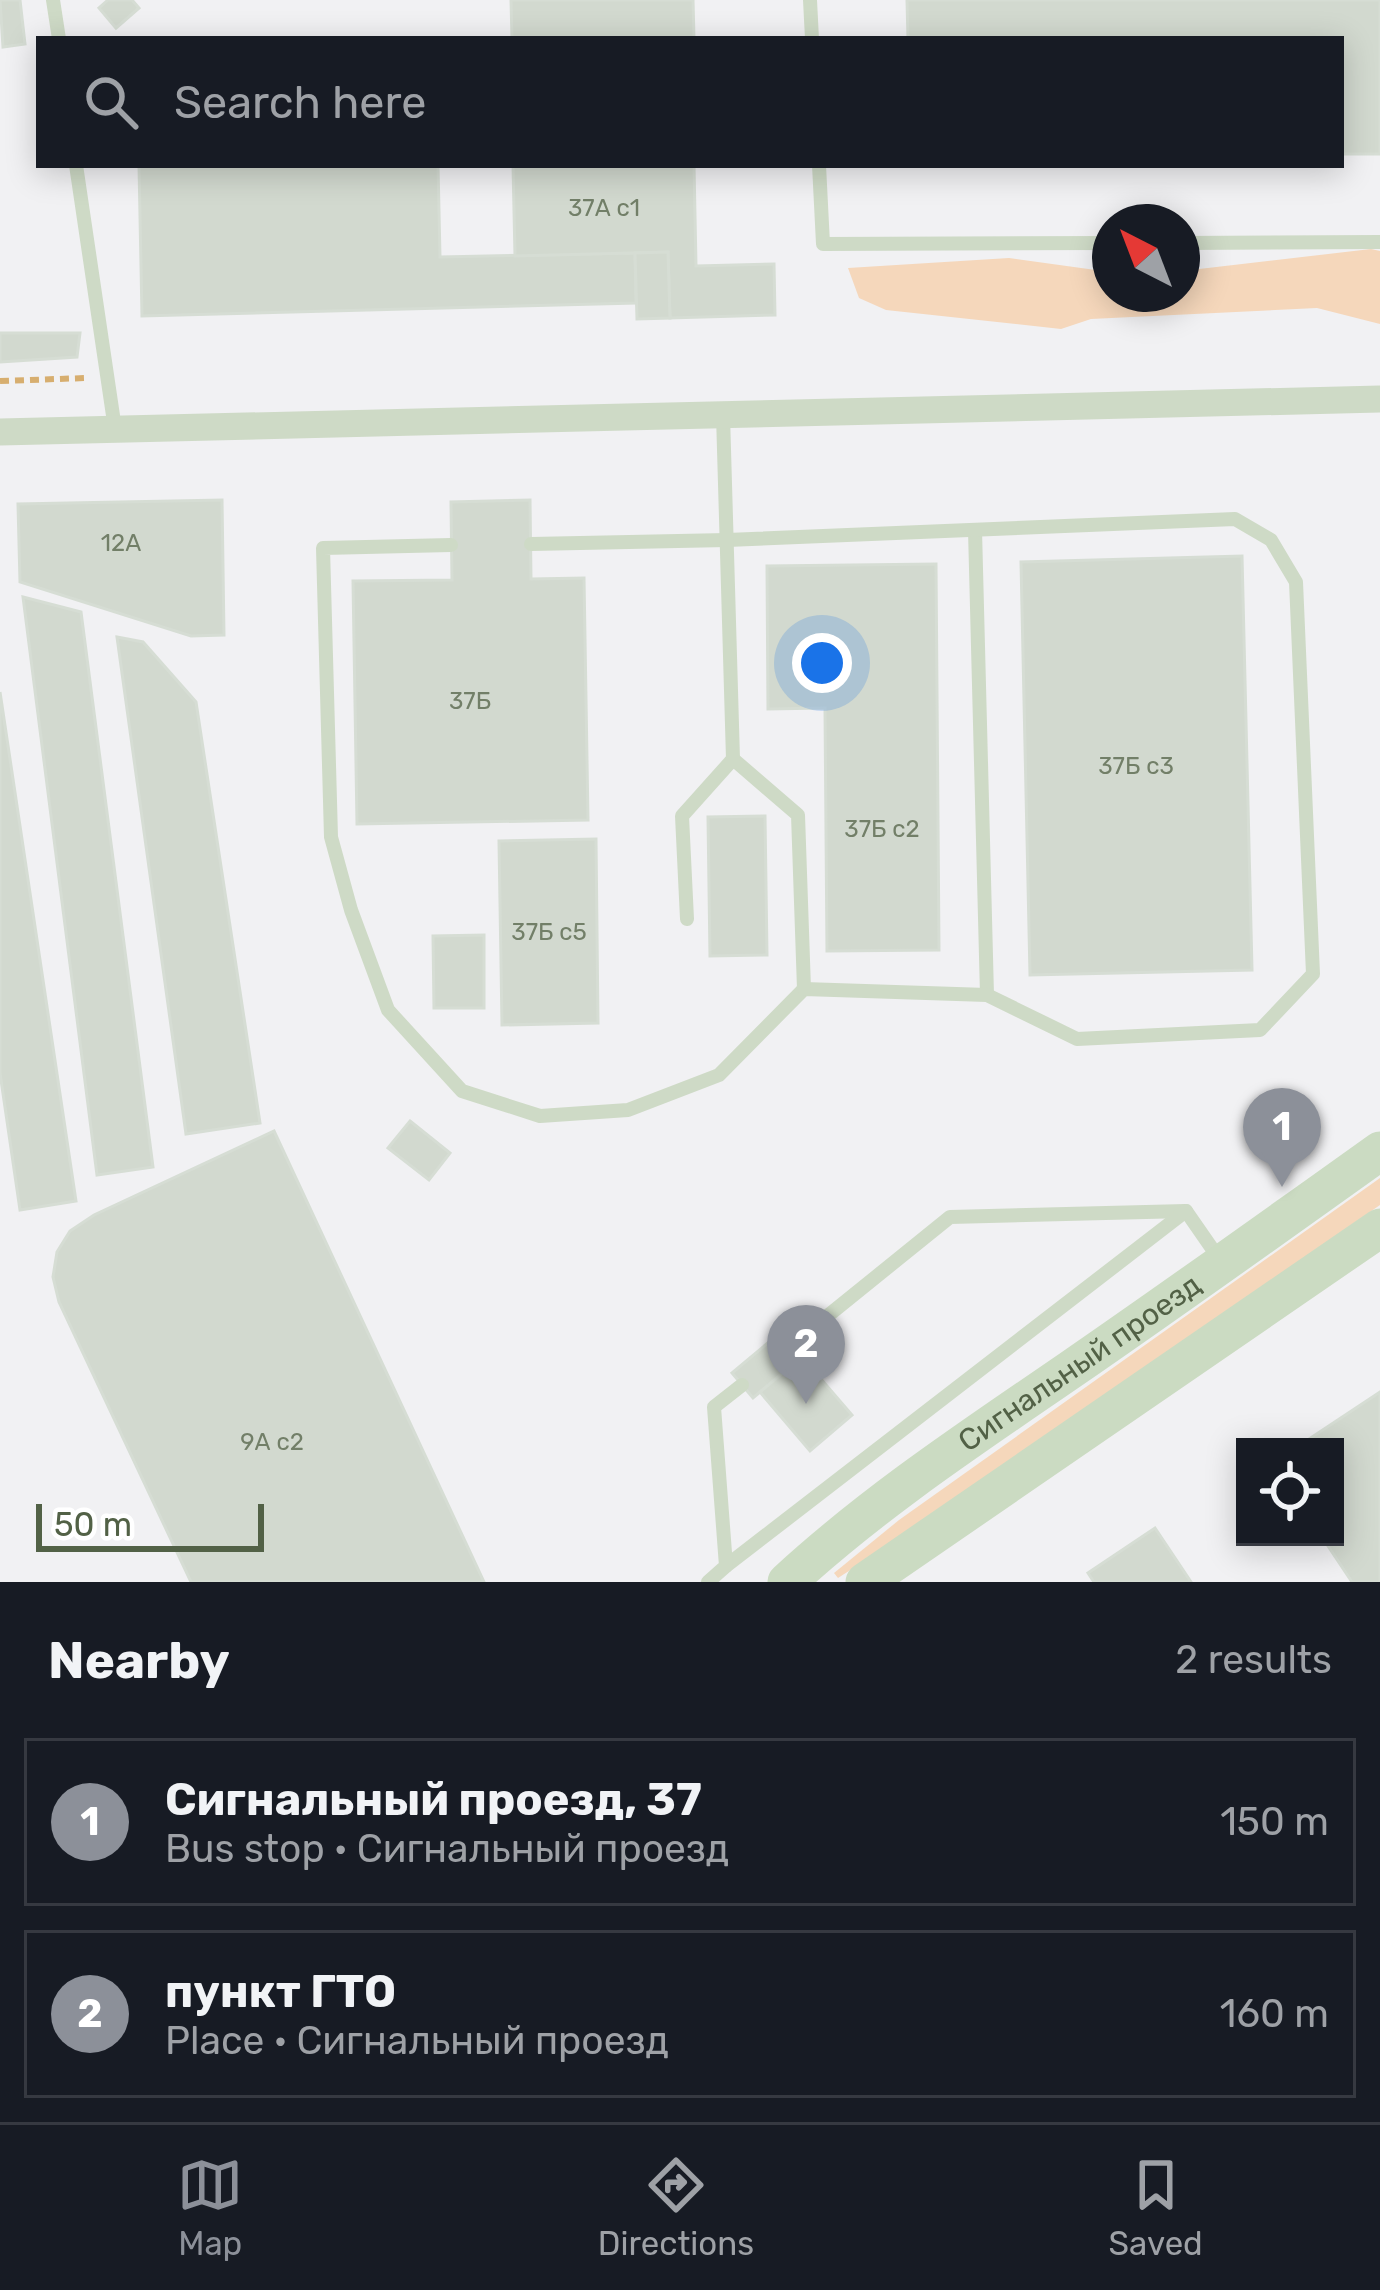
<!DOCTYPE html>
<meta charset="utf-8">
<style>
:root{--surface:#171b24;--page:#242831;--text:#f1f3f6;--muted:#9ea1a6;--line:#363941;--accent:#8c9099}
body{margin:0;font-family:Rubik,sans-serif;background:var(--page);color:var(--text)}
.controls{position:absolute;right:36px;bottom:36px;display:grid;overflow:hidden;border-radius:0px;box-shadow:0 6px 30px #0003}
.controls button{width:108px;height:108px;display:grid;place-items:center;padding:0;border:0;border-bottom:3px solid var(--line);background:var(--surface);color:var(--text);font:60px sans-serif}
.compass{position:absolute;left:1092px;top:204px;width:108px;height:108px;border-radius:50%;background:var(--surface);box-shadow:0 6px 30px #0003;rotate:318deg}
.scale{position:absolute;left:36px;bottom:30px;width:228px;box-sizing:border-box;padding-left:12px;border:6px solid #526146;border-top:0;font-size:33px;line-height:42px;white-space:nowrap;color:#526146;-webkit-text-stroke:9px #fff;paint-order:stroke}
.you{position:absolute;left:822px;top:663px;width:42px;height:42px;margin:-30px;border:9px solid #fff;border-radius:50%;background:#1a73e8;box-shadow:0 0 0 18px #1a73e833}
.badge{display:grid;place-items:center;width:78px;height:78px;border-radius:50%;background:var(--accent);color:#fff;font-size:39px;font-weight:700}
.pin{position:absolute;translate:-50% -99px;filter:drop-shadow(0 3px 6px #0008)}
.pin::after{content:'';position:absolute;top:63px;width:42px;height:36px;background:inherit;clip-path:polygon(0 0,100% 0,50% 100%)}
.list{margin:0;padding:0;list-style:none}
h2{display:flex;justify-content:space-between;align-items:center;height:156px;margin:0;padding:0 48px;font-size:51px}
h2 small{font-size:39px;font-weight:400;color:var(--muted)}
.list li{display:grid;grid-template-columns:78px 1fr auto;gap:36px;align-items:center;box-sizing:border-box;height:168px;margin:0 24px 24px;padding:0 24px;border:3px solid var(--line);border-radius:0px}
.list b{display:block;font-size:45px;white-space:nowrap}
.list p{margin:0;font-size:39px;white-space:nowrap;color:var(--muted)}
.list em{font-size:39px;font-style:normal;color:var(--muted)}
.icon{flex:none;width:66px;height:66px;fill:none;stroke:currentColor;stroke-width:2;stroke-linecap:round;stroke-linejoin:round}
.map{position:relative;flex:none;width:1380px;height:1582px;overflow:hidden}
.search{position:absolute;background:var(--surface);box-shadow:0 6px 30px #0003;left:36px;right:36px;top:36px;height:132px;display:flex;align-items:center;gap:30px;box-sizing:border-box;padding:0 42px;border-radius:0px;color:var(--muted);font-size:45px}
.sheet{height:540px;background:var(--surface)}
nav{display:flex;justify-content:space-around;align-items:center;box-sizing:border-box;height:168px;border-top:3px solid var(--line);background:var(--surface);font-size:33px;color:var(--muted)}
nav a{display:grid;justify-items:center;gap:6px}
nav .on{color:var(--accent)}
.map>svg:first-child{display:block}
.green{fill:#f5d7bb}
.building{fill:#d2d9cf;stroke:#d6ddd4;stroke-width:3}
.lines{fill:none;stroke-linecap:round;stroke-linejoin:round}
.path{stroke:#d7ae6f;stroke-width:6;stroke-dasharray:9 6;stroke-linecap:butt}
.service{stroke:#cedac6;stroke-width:14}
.minor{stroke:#cedac6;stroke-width:27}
.secondary{stroke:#cbdbc2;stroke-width:39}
.labels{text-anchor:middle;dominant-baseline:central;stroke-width:9;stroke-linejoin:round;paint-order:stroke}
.number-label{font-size:24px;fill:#727f68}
.street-label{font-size:30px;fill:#526146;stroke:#fff}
</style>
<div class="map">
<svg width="1380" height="1582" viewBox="0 0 1380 1582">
<rect width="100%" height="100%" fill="#f1f1f3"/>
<g class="green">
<polygon points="1371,249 1380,251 1380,324 1317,308 1091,319 1061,329 886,310 859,298 848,268 1009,258 1110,272 1110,294 1182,294 1182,271"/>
<polygon points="1380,1178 1380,1205 903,1536 838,1578 834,1573 899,1520"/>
</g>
<g class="building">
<polygon points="0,0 20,0 25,44 3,47"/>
<polygon points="108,0 132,0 139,8 116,28 99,8"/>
<polygon points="511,0 693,0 694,39 512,39"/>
<polygon points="907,0 1380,0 1380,154 1341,154 1341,39 908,39"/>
<polygon points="139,165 438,165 440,257 635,253 636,303 142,316"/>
<polygon points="513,165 694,165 696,266 774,264 775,315 670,318 668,252 515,256"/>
<polygon points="668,252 670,318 637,319 635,253"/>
<polygon points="0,333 80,333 77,357 0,362"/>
<polygon points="222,500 224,635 191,636 20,582 18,504"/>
<polygon points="530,500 531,579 584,578 588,820 357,824 353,581 452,580 451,502"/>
<polygon points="1242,556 1252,970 1030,975 1021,562"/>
<polygon points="936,564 939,950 827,951 825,708 768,709 767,566"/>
<polygon points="23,597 81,612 153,1167 97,1175"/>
<polygon points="117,637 143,642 196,702 260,1123 186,1134"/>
<polygon points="0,692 76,1201 20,1210 0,1073"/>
<polygon points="765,816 767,955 710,956 708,817"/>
<polygon points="596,839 598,1023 502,1025 499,841"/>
<polygon points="484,935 484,1008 434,1008 433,936"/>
<polygon points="410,1121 450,1153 429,1180 388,1148"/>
<polygon points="274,1131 484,1582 191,1582 59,1302 53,1277 57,1252 70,1231 94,1215"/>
<polygon points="788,1326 809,1351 753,1398 732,1373"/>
<polygon points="802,1357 852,1415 810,1451 760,1392"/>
<polygon points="1380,1392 1380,1582 1352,1582 1322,1537 1335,1537 1335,1447 1297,1447"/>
<polygon points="1155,1528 1191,1582 1094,1582 1088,1573"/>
</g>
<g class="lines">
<polyline class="path" points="0,381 86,378"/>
<g class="service">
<polyline points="53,0 59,39"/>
<polyline points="810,0 812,39"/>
<polyline points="76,165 115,429"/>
<polyline points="819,165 823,244 1110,243"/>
<polyline points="1182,243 1380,242"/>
<polyline points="975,530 987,995"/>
<polyline points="451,545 323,548 331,837 351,910 388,1010 462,1091 540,1116 628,1110 719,1075 804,989 987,995 1077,1039 1260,1030 1313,974 1296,582 1271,540 1235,519 727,540 531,544"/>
<polyline points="733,759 798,815 804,989"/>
<polyline points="687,919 682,816 733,759 723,415"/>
<polyline points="799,1339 950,1217 1186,1211 1220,1260"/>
<polyline points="726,1566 1186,1211"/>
<polyline points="708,1582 726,1566 714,1407 742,1385"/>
</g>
<polyline class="minor" points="0,432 1380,399"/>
<g class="secondary">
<path id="s1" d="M787,1582C875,1501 974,1436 1073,1368C1176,1297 1278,1224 1380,1151"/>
<polyline points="865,1582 1380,1228"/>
</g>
</g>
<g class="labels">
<g class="number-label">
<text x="604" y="208">37А с1</text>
<text x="121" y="543">12А</text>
<text x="470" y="701">37Б</text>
<text x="1136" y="766">37Б с3</text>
<text x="882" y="829">37Б с2</text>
<text x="549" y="932">37Б с5</text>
<text x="272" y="1442">9А с2</text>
</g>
<g class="street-label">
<text stroke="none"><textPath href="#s1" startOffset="366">Сигнальный проезд</textPath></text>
</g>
</g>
</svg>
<div class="controls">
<button><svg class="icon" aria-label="locate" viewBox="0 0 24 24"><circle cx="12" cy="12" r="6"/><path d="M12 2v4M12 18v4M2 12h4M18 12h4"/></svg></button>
</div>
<svg class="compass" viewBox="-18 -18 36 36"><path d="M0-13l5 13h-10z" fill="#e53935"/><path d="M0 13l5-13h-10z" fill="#9ea1a6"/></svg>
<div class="scale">50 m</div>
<div class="you"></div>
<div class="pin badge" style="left:1282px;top:1187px">1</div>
<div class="pin badge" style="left:806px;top:1404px">2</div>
<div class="search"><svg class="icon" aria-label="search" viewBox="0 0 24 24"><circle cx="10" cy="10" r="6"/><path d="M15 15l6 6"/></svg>Search here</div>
</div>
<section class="sheet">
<h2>Nearby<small>2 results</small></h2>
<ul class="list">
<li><span class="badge">1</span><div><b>Сигнальный проезд, 37</b><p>Bus stop · Сигнальный проезд</p></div><em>150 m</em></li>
<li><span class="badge">2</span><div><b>пункт ГТО</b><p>Place · Сигнальный проезд</p></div><em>160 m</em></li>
</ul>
</section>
<nav>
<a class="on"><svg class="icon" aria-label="map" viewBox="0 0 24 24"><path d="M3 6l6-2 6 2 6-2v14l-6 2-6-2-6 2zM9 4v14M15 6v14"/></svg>Map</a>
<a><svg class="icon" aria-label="directions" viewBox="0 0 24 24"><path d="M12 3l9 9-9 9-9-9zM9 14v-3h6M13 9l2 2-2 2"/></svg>Directions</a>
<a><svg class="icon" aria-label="saved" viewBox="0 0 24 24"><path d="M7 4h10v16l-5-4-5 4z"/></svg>Saved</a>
</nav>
